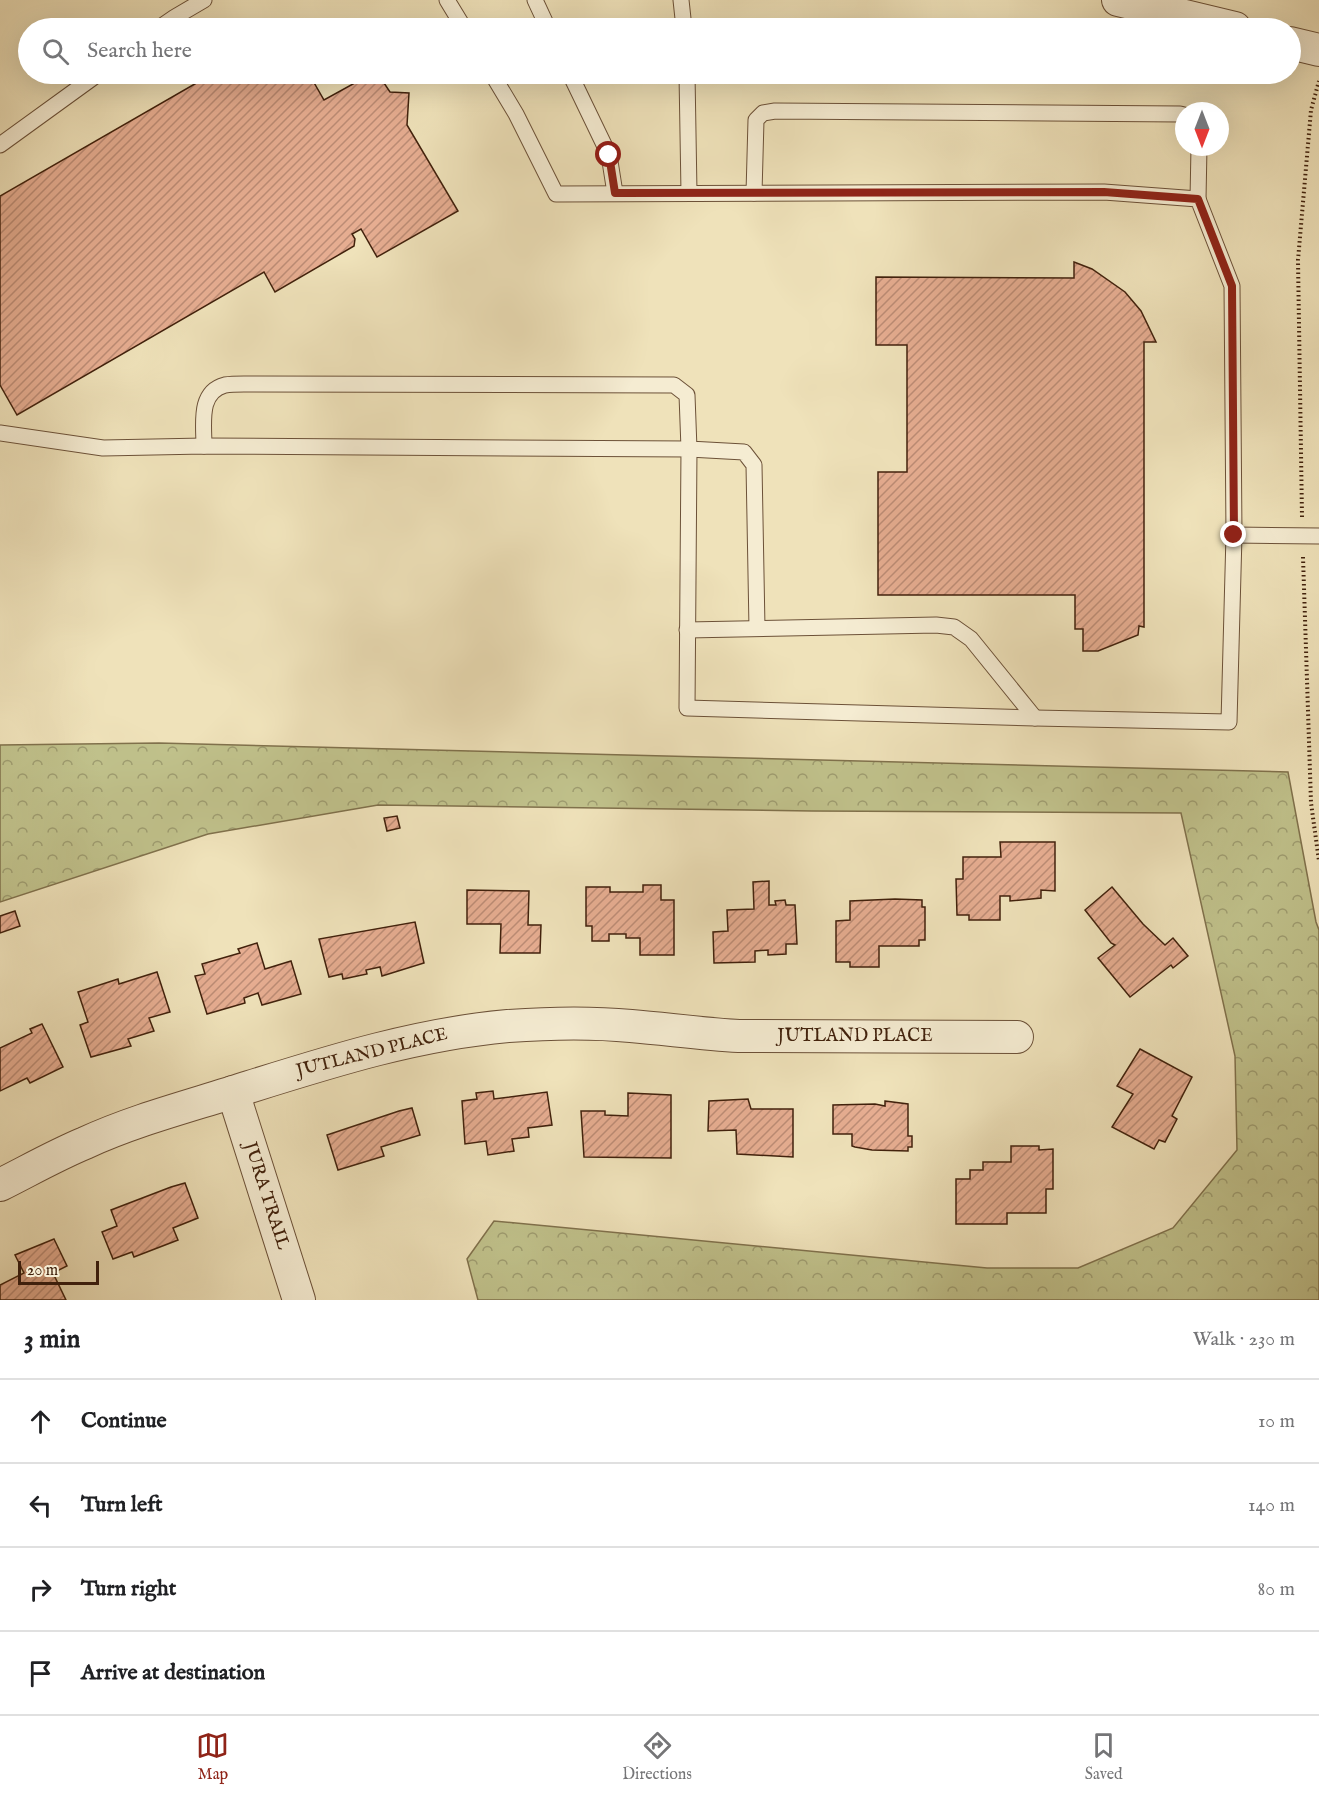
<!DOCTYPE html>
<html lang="en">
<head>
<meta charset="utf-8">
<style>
	:root { --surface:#fff; --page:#f2f2f2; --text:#202124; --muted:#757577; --line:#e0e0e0; --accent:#8f2418 }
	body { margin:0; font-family:"IM FELL English",serif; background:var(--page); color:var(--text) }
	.compass { position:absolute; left:1175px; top:102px; width:54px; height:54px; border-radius:50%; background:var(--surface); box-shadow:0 6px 24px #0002; rotate:180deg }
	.scale { position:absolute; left:18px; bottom:15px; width:81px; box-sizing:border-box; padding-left:6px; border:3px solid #41210c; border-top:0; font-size:16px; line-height:21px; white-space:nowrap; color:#41210c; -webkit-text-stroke:4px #f5ecd2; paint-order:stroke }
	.stop { position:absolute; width:18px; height:18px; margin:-14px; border:4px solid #8f2418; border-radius:50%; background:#fff }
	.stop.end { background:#8f2418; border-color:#fff; box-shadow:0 2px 6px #0008 }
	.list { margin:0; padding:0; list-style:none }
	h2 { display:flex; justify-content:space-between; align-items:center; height:78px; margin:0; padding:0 24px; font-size:26px }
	h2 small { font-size:20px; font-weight:400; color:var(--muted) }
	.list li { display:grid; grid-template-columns:39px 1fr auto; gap:18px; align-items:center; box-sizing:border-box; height:84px; padding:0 24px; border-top:2px solid var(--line) }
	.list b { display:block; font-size:22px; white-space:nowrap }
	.list em { font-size:20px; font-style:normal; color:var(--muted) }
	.icon { flex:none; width:33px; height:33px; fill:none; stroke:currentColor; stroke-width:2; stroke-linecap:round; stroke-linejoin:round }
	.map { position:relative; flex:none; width:1319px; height:1300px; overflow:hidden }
	.search { position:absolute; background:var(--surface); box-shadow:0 6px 24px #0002; left:18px; right:18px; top:18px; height:66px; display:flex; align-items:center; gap:15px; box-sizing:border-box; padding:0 21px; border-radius:33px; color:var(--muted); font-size:22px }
	.sheet { height:414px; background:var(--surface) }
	nav { display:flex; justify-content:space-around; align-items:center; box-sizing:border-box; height:84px; border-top:2px solid var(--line); background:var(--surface); font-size:16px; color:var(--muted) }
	nav a { display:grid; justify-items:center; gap:3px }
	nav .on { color:var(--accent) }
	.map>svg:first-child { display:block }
	.forest { fill:url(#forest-crowns); stroke:#80714c; stroke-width:1.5 }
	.building { fill:url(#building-hatch); stroke:#41210c; stroke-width:1.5 }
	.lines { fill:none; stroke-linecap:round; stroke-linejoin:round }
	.lane-casing { stroke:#6c5138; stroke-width:17 }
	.street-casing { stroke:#6c5138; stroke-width:34 }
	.path { stroke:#41210c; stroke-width:4; stroke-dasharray:1.5 3; stroke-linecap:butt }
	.lane { stroke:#f5ecd2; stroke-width:15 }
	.street { stroke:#f5ecd2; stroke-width:32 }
	.route { stroke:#8f2418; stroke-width:8 }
	.labels { text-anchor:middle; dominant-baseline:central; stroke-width:4.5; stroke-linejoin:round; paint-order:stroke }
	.street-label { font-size:18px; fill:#41210c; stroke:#f5ecd2 }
</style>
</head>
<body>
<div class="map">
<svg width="1319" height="1300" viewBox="0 0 1319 1300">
	<defs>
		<pattern id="forest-crowns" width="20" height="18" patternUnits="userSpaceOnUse" patternTransform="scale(1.5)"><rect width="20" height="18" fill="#c0c18b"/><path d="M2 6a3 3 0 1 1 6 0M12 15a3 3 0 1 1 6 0" fill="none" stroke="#9e9c70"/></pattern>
		<pattern id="building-hatch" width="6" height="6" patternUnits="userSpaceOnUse" patternTransform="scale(1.5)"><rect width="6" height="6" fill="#e6ad91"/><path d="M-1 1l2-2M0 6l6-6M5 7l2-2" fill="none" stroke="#bc8c75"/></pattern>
	</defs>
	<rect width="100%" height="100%" fill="#efe2ba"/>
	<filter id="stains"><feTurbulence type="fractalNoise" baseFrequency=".00333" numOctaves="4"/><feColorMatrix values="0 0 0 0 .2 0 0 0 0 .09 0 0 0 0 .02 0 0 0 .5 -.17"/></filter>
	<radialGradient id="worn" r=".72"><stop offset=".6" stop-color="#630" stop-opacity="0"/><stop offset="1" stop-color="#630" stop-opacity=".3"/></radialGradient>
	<!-- forest -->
	<path class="forest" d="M159,743L1288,772L1316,922L1319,930V1300H478L467,1259L494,1221L987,1268H1078L1173,1228L1237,1150L1235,1056L1181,813L812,811L378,805L208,834L0,902V745Z"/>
	<!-- building -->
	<g class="building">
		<path d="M212,74H309L324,100L371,74H378L390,92L409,93L407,125L458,211L377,257L361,229L352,234L355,239L354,246L275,292L264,272L17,415L0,385V196Z"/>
		<path d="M1074,262L1092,269L1125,292L1141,311L1156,342H1144V627L1139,626L1138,635L1098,651H1083V629H1075V595H878V472H907V345H876V277L1074,278Z"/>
		<path d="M397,816L400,828L387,831L384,818Z"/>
		<path d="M1000,842H1055V891L1041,890V898L1010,901V896H1000V920H969V915H957L956,879H963V857H1001Z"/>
		<path d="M769,881V905H776L775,901L785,900L786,905H795L797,944H786V954L768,955V950L755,951V962L714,963L713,932L728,931L727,910L754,909L753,882Z"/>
		<path d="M643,885H661V900H674V955H640V938H626V934H609V941H592V926H586V887H610V892H643Z"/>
		<path d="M1112,887L1143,924L1165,945L1173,938L1188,956L1173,968L1171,965L1130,997L1098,958L1115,945L1111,943L1085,910Z"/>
		<path d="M467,890L529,891L528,925H541L540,953H500L501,924H467Z"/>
		<path d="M895,899L922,900V907H925V940H919V946H879V967H850V962H836V921L850,920V901Z"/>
		<path d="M15,911L20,926L0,933V916Z"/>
		<path d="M415,922L424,963L382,976L380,967L366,970L367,974L343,979L342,974L329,977L319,939Z"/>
		<path d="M257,943L265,969L291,961L301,994L262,1005L258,993L244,998L245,1003L207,1014L195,976L205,974L202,964L240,953L238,949Z"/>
		<path d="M157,972L170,1012L149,1018L154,1031L128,1039L131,1046L91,1057L80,1025L88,1022L78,992L118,979L119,984Z"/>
		<path d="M42,1024L63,1067L30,1083L27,1078L0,1091V1048L32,1033L30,1029Z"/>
		<path d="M1140,1049L1192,1077L1172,1116L1177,1119L1165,1142L1159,1140L1154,1149L1112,1127L1133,1094L1117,1086Z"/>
		<path d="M493,1091L494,1099L547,1092L552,1125L528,1128L529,1137L512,1139L514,1151L488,1155L486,1141L465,1144L462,1101L477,1099L476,1093Z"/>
		<path d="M628,1093L671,1095V1158L584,1157L581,1111H605V1115L628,1116Z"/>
		<path d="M748,1099L751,1109H793V1157L737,1154L736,1130L708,1131L709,1101Z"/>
		<path d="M885,1101L908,1104V1136H912V1147H908V1151L872,1150L855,1147L852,1146V1134H833V1105L875,1104L885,1106Z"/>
		<path d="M412,1108L420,1135L381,1147L384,1156L338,1170L327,1135L399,1111Z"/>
		<path d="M1011,1146H1039V1150L1053,1149V1189H1046V1213H1007V1224H956V1179H970V1170H983V1162H1011Z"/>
		<path d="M185,1183L198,1218L173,1228L178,1240L134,1257L132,1252L113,1259L102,1232L117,1226L111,1210L171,1187Z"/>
		<path d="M54,1239L67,1266L53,1273L66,1300H0V1285L24,1273L15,1255Z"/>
	</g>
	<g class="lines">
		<!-- lane casing -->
		<g class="lane-casing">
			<g id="lane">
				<path d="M447,0L464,28"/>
				<path d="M535,0L548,28"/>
				<path d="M681,0L684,28"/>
				<path d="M159,28L175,17L204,0"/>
				<path d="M570,74L609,155L615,193"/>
				<path d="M687,74L689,193"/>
				<path d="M0,145L98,74"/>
				<path d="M754,193L756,120L763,113L775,111L1180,114L1184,115"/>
				<path d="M1198,199L1199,147"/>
				<path d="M0,433L103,448L204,446L689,449L687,708L1035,718L1229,722L1234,535L1232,286L1198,199L1104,192L556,194L516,114L492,74"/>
				<path d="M204,446C204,424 198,392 225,385C231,384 238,384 244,384L674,385L687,395L689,449L744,452L754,465L757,628"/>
				<path d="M1234,535L1319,536"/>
				<path d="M687,630L936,625L954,627L971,639L1035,718"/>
			</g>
		</g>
		<!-- street casing -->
		<g class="street-casing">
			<g id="street">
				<path d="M1118,0L1235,28"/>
				<path d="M1290,43L1319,50"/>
				<path d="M233,1092L299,1300"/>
				<path d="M0,1185C28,1171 56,1155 85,1143C137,1119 194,1105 249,1087C335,1060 418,1034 508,1026C549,1023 590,1022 631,1026C667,1029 703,1034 739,1036L1017,1037"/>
			</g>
		</g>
		<!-- path -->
		<g class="path">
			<path d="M1302,517L1298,260L1311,110L1319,81"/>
			<path d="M1303,557L1311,803L1319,861"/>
		</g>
		<!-- lane -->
		<use href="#lane" class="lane"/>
		<!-- street -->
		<use href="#street" class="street"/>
	</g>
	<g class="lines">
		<!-- route -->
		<path class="route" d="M609,155L615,193L1104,192L1198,199L1232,286L1234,535"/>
	</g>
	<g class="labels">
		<!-- street labels -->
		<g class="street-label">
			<text x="855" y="1036">JUTLAND PLACE</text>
			<text transform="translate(372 1053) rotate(-14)">JUTLAND PLACE</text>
			<text transform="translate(266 1196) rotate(72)">JURA TRAIL</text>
		</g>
	</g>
	<rect width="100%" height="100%" filter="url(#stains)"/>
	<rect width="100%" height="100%" fill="url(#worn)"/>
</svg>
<svg class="compass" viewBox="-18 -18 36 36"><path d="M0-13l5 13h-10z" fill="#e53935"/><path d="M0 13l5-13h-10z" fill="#757577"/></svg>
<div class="scale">20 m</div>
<div class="stop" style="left:609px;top:155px"></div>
<div class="stop end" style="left:1234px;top:535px"></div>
<div class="search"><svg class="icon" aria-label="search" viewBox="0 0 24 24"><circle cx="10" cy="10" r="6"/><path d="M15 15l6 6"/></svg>Search here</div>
</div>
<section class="sheet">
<h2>3 min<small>Walk · 230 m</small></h2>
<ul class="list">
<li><svg class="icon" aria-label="ahead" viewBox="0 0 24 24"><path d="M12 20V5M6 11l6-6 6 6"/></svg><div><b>Continue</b></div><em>10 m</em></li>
<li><svg class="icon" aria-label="left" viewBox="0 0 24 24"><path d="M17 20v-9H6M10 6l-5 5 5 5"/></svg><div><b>Turn left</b></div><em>140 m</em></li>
<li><svg class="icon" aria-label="right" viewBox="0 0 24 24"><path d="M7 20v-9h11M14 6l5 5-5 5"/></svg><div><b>Turn right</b></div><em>80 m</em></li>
<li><svg class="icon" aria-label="arrive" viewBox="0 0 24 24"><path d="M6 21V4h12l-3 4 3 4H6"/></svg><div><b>Arrive at destination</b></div></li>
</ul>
</section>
<nav>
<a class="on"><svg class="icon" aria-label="map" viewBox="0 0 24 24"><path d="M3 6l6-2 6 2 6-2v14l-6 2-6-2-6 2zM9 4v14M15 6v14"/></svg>Map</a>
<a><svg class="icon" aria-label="directions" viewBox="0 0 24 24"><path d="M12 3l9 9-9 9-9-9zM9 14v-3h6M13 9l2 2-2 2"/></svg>Directions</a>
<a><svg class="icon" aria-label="saved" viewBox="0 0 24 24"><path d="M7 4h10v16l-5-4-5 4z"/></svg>Saved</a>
</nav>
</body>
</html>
